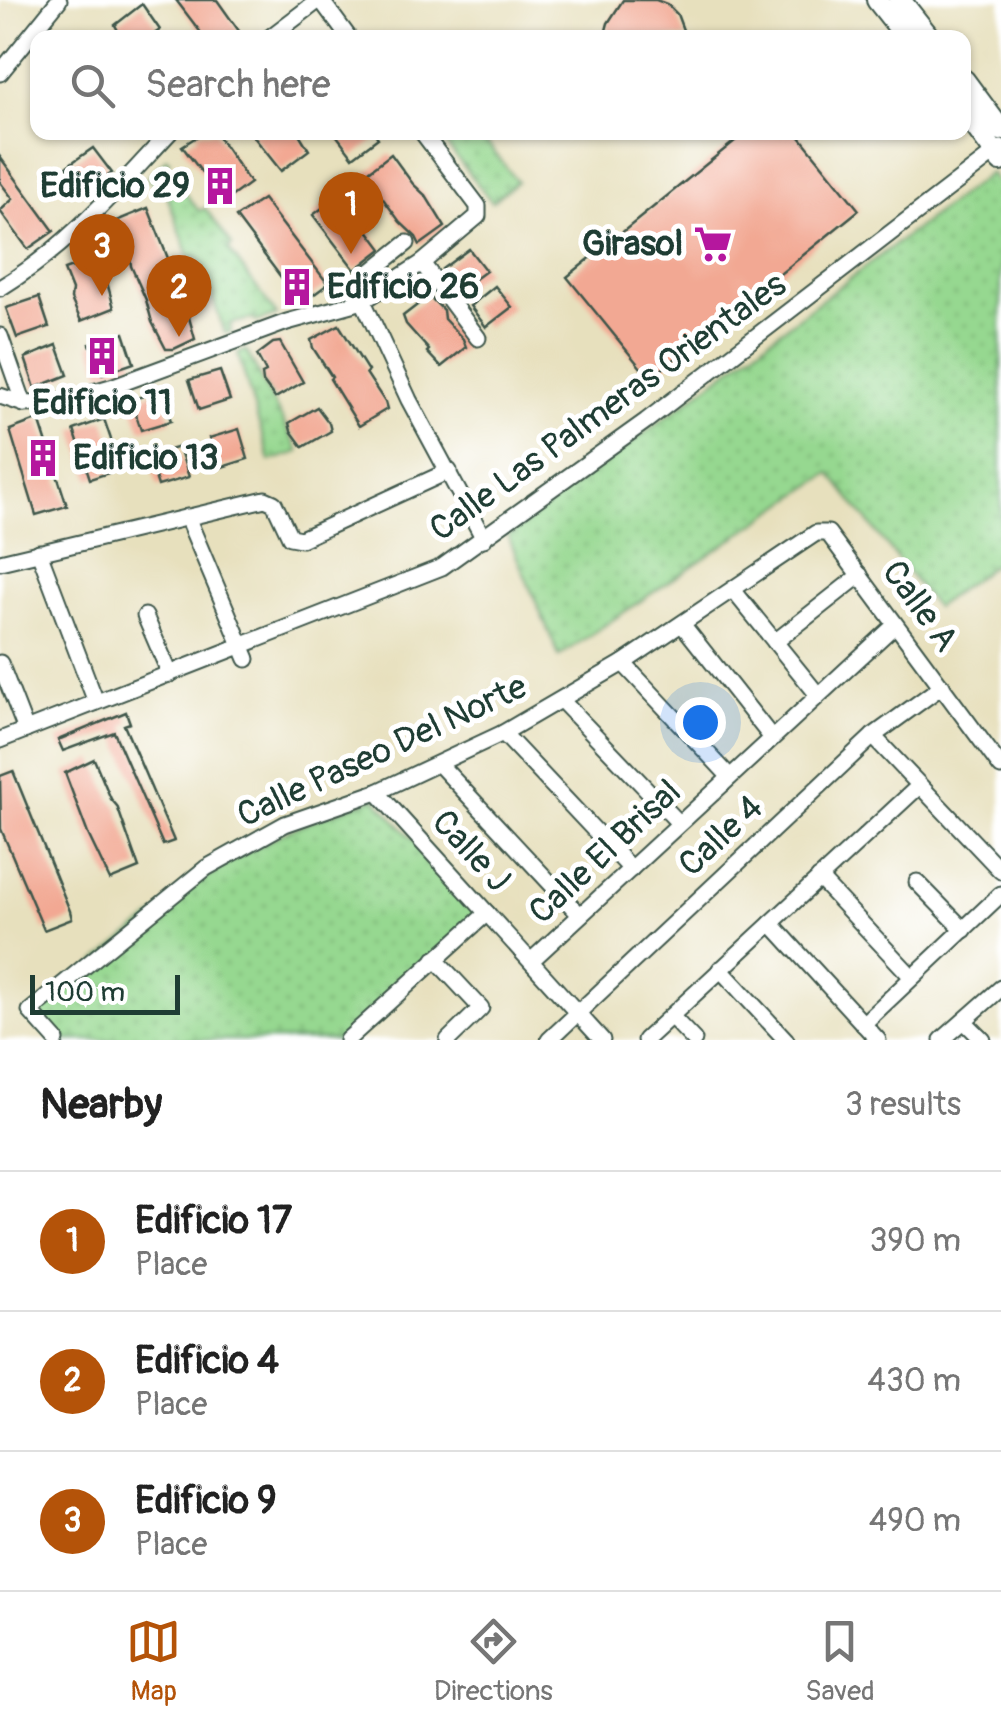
<!DOCTYPE html>
<html lang="en">
<head>
<meta charset="utf-8">
<style>
	:root { --surface:#fff; --page:#f6f6f6; --text:#222; --muted:#767676; --line:#e0e0e0; --accent:#b45309 }
	body { margin:0; font-family:Pangolin,sans-serif; background:var(--page); color:var(--text) }
	.scale { position:absolute; left:30px; bottom:25px; width:150px; box-sizing:border-box; padding-left:10px; border:5px solid #1f3d34; border-top:0; font-size:28px; line-height:35px; white-space:nowrap; color:#1f3d34; -webkit-text-stroke:8px #fff; paint-order:stroke }
	.you { position:absolute; left:700px; top:722px; width:35px; height:35px; margin:-25px; border:8px solid #fff; border-radius:50%; background:#1a73e8; box-shadow:0 0 0 15px #1a73e833 }
	.badge { display:grid; place-items:center; width:65px; height:65px; border-radius:50%; background:var(--accent); color:#fff; font-size:32px; font-weight:700 }
	.pin { position:absolute; translate:-50% -82px; filter:drop-shadow(0 2px 5px #0008) }
	.pin::after { content:''; position:absolute; top:52px; width:35px; height:30px; background:inherit; clip-path:polygon(0 0,100% 0,50% 100%) }
	.list { margin:0; padding:0; list-style:none }
	h2 { display:flex; justify-content:space-between; align-items:center; height:130px; margin:0; padding:0 40px; font-size:42px }
	h2 small { font-size:32px; font-weight:400; color:var(--muted) }
	.list li { display:grid; grid-template-columns:65px 1fr auto; gap:30px; align-items:center; box-sizing:border-box; height:140px; padding:0 40px; border-top:2px solid var(--line) }
	.list b { display:block; font-size:38px; white-space:nowrap }
	.list p { margin:0; font-size:32px; white-space:nowrap; color:var(--muted) }
	.list em { font-size:32px; font-style:normal; color:var(--muted) }
	.icon { flex:none; width:55px; height:55px; fill:none; stroke:currentColor; stroke-width:2; stroke-linecap:round; stroke-linejoin:round }
	.map { position:relative; flex:none; width:1001px; height:1040px; overflow:hidden }
	.search { position:absolute; background:var(--surface); box-shadow:0 2px 8px #0004; left:30px; right:30px; top:30px; height:110px; display:flex; align-items:center; gap:25px; box-sizing:border-box; padding:0 35px; border-radius:20px; color:var(--muted); font-size:38px }
	.sheet { height:550px; background:var(--surface) }
	nav { display:flex; justify-content:space-around; align-items:center; box-sizing:border-box; height:140px; border-top:2px solid var(--line); background:var(--surface); font-size:28px; color:var(--muted) }
	nav a { display:grid; justify-items:center; gap:5px }
	nav .on { color:var(--accent) }
	.map>svg:first-child { display:block }
	.grass { fill:url(#grass-dots); stroke:#5a8a62; stroke-width:2.5 }
	.building { fill:#f2a893 }
	.lines { fill:none; stroke-linecap:round; stroke-linejoin:round }
	.minor-casing { stroke:#3d5549; stroke-width:19 }
	.major-casing { stroke:#3d5549; stroke-width:24 }
	.minor { stroke:#fff; stroke-width:15 }
	.major { stroke:#fff; stroke-width:20 }
	.labels { text-anchor:middle; dominant-baseline:central; stroke-width:10; stroke-linejoin:round; paint-order:stroke }
	.poi-label { font-size:35px; font-weight:bold; fill:#1f3d34; stroke:#fff; text-anchor:end }
	.street-label { font-size:35px; fill:#1f3d34; stroke:#fff }
</style>
</head>
<body>
<div class="map">
<svg width="1001" height="1040" viewBox="0 0 1001 1040">
	<defs>
		<pattern id="grass-dots" width="8" height="8" patternUnits="userSpaceOnUse" patternTransform="scale(2.5)"><rect width="8" height="8" fill="#96d890"/><path d="M2 2h.1M6 6h.1" fill="none" stroke="#81ba7d" stroke-width="1.8" stroke-linecap="round"/></pattern>
	</defs>
	<rect width="100%" height="100%" fill="#fff"/>
	<filter id="ink" filterUnits="userSpaceOnUse"><feTurbulence type="fractalNoise" baseFrequency=".01" numOctaves="2"/><feDisplacementMap in="SourceGraphic" scale="20" xChannelSelector="R" yChannelSelector="G"/><feConvolveMatrix kernelMatrix="1 2 1 2 8 2 1 2 1" color-interpolation-filters="sRGB"/></filter>
	<filter id="wash" filterUnits="userSpaceOnUse"><feTurbulence type="fractalNoise" baseFrequency=".0048" numOctaves="4" result="noise"/><feDisplacementMap in="SourceGraphic" scale="40" xChannelSelector="R" yChannelSelector="G"/><feGaussianBlur stdDeviation="2.25" result="paint"/><feColorMatrix in="noise" values="0 0 0 0 0 0 0 0 0 0 0 0 0 0 0 0 0 1.4 0 .05"/><feComposite in="paint" operator="in"/></filter>
	<g filter="url(#wash)">
		<rect width="100%" height="100%" fill="#e7e0bd"/>
		<!-- grass -->
		<g class="grass">
			<path d="M437,133H479L517,181L492,202Z"/>
			<path d="M167,158L170,161L165,167L199,211L205,208L232,245L228,249L277,315L256,322L254,318L230,324L231,332L225,333L198,257L190,259L167,195L147,178Z"/>
			<path d="M990,173L1001,188V559L935,607L830,473L559,656L508,536Z"/>
			<path d="M246,350L299,452L270,461L238,354Z"/>
			<path d="M375,798L480,913L340,1040H63L35,1010C105,957 183,886 260,845C296,825 336,812 375,798Z"/>
		</g>
		<g id="blocks">
			<!-- building -->
			<g class="building">
				<path d="M176,0H217L244,38H205Z"/>
				<path d="M623,0H656L667,4L677,14L686,38H604L608,23Z"/>
				<path d="M142,4L160,30L148,38H122L115,25Z"/>
				<path d="M195,132H215L250,183L224,202L182,146L198,136Z"/>
				<path d="M250,132H298L309,150L281,171Z"/>
				<path d="M334,132H374L378,138L353,157Z"/>
				<path d="M746,132H796L859,210L650,379L567,277Z"/>
				<path d="M93,148L112,173L86,191L67,166Z"/>
				<path d="M391,154L413,184L426,196L445,227L420,245L416,237L400,222L365,174Z"/>
				<path d="M0,157L54,231L28,249L0,211L13,199L0,182Z"/>
				<path d="M341,194L382,249L355,270L313,215Z"/>
				<path d="M263,199L328,284L301,304L236,217Z"/>
				<path d="M148,208L183,296L195,339L174,349H166L152,322L146,300L131,266L130,257L117,229L116,221Z"/>
				<path d="M469,249L486,271L459,291L442,269Z"/>
				<path d="M94,259L108,286L114,308L81,321L71,299L72,290L64,270Z"/>
				<path d="M495,286L512,307L486,327L470,306Z"/>
				<path d="M429,296L443,310L444,319L463,339L466,347L441,367L427,352L429,350L406,324L403,316Z"/>
				<path d="M39,297L49,327L17,338L6,308Z"/>
				<path d="M339,325L368,371L366,373L385,402L387,409L359,426L330,379L332,377L313,348L311,340Z"/>
				<path d="M124,333L134,363L102,374L90,344Z"/>
				<path d="M280,342L303,382L275,398L263,382L262,374L266,372L257,355L273,343Z"/>
				<path d="M57,345L68,375L35,388L25,358Z"/>
				<path d="M220,371L230,400L199,410L189,380Z"/>
				<path d="M161,390L171,421L141,430L131,400Z"/>
				<path d="M317,407L329,423L331,431L303,447L291,431L289,423Z"/>
				<path d="M39,419L67,506L36,515L10,430Z"/>
				<path d="M104,419L121,469L90,479L74,430Z"/>
				<path d="M239,429L248,459L219,468L209,438Z"/>
				<path d="M179,447L189,477L158,486L148,456Z"/>
				<path d="M126,712L130,723L124,725L174,841L163,845L114,732L63,751L58,740Z"/>
				<path d="M94,759L111,799L117,806L139,868L110,880L88,834L65,773Z"/>
				<path d="M13,771L70,911L72,919L44,930L1,829L0,776Z"/>
			</g>
		</g>
	</g>
	<g filter="url(#ink)">
		<use href="#blocks" fill-opacity="0" stroke="#3d5549" stroke-width="2.5"/>
		<g class="lines">
			<!-- minor casing -->
			<g class="minor-casing">
				<g id="minor">
					<path d="M321,0L349,38"/>
					<path d="M269,38L319,0"/>
					<path d="M0,73L59,0"/>
					<path d="M422,263L478,338"/>
					<path d="M352,287L407,243"/>
					<path d="M0,288C68,247 116,190 170,132"/>
					<path d="M363,301L409,400L484,539"/>
					<path d="M0,336L24,404"/>
					<path d="M0,396L24,404L55,403L111,387L287,322L363,301L422,263L478,216V206L422,132"/>
					<path d="M187,517L247,659"/>
					<path d="M39,552L96,702"/>
					<path d="M0,562L265,499L274,503L290,537L301,539L449,471"/>
					<path d="M733,590L818,695"/>
					<path d="M145,616L170,674"/>
					<path d="M682,624L772,738"/>
					<path d="M775,642L860,575"/>
					<path d="M0,663L26,730"/>
					<path d="M623,663L730,777"/>
					<path d="M561,700L679,823"/>
					<path d="M503,733L631,869"/>
					<path d="M873,736L1001,871"/>
					<path d="M0,740L442,567L646,421L1001,148"/>
					<path d="M440,765L580,915"/>
					<path d="M377,792L602,1040"/>
					<path d="M819,878L912,977"/>
					<path d="M917,882L964,930"/>
					<path d="M771,923L878,1040"/>
					<path d="M435,959L481,1008L448,1040"/>
					<path d="M532,960L895,625"/>
					<path d="M720,969L786,1040"/>
					<path d="M671,1016L694,1040"/>
					<path d="M964,1021L983,1040"/>
					<path d="M863,1024L1001,894"/>
					<path d="M56,1040L30,1011L206,868L285,824L377,792L503,733L623,663L816,533H828L1001,767"/>
					<path d="M347,1040L487,913"/>
					<path d="M549,1040L873,736L942,686"/>
					<path d="M645,1040L919,786"/>
					<path d="M942,1040L1001,988"/>
				</g>
			</g>
			<!-- major casing -->
			<g class="major-casing">
				<g id="major">
					<path d="M877,0L907,38"/>
					<path d="M900,0L930,38"/>
					<path d="M964,80L1001,130"/>
					<path d="M964,111L1001,161"/>
				</g>
			</g>
			<!-- minor -->
			<use href="#minor" class="minor"/>
			<!-- major -->
			<use href="#major" class="major"/>
		</g>
	</g>
	<!-- icons -->
	<defs>
		<g id="building-bare" transform="scale(3)"><path d="M-4-6H4V6H1V3H-1V6H-4ZM-2.5-4.3h1.7v1.8h-1.7ZM.8-4.3h1.7v1.8H.8ZM-2.5-1h1.7V.8h-1.7ZM.8-1h1.7V.8H.8Z" fill="#b5179e" stroke="#fff" stroke-width="2.5" paint-order="stroke"/></g>
		<g id="supermarket-bare" transform="scale(3)"><path d="M-6-5.5h2.5l.6 2H6L4.5 2H-2.5L-4.4-4H-6ZM-1.5 3.2a1.3 1.3 0 1 0 .1 0ZM3 3.2a1.3 1.3 0 1 0 .1 0Z" fill="#b5179e" stroke="#fff" stroke-width="2.5" paint-order="stroke"/></g>
	</defs>
	<g fill-rule="evenodd">
		<use href="#building-bare" x="220" y="186"/>
		<use href="#supermarket-bare" x="713" y="244"/>
		<use href="#building-bare" x="297" y="287"/>
		<use href="#building-bare" x="102" y="356"/>
		<use href="#building-bare" x="43" y="458"/>
	</g>
	<g class="labels">
		<!-- poi labels -->
		<g class="poi-label">
			<text x="190" y="186">Edificio 29</text>
			<text x="683" y="244">Girasol</text>
			<text x="327" y="287" text-anchor="start">Edificio 26</text>
			<text x="102" y="403" text-anchor="middle">Edificio 11</text>
			<text x="73" y="458" text-anchor="start">Edificio 13</text>
		</g>
		<!-- street labels -->
		<g class="street-label">
			<text transform="translate(608 407) rotate(-36)">Calle Las Palmeras Orientales</text>
			<text transform="translate(920 606) rotate(54)">Calle A</text>
			<text transform="translate(382 751) rotate(-25)">Calle Paseo Del Norte</text>
			<text transform="translate(721 836) rotate(-43)">Calle 4</text>
			<text transform="translate(471 851) rotate(47)">Calle J</text>
			<text transform="translate(605 852) rotate(-43)">Calle El Brisal</text>
		</g>
	</g>
</svg>
<div class="scale">100 m</div>
<div class="you"></div>
<div class="pin badge" style="left:351px;top:254px">1</div>
<div class="pin badge" style="left:179px;top:337px">2</div>
<div class="pin badge" style="left:102px;top:296px">3</div>
<div class="search"><svg class="icon" aria-label="search" viewBox="0 0 24 24"><circle cx="10" cy="10" r="6"/><path d="M15 15l6 6"/></svg>Search here</div>
</div>
<section class="sheet">
<h2>Nearby<small>3 results</small></h2>
<ul class="list">
<li><span class="badge">1</span><div><b>Edificio 17</b><p>Place</p></div><em>390 m</em></li>
<li><span class="badge">2</span><div><b>Edificio 4</b><p>Place</p></div><em>430 m</em></li>
<li><span class="badge">3</span><div><b>Edificio 9</b><p>Place</p></div><em>490 m</em></li>
</ul>
</section>
<nav>
<a class="on"><svg class="icon" aria-label="map" viewBox="0 0 24 24"><path d="M3 6l6-2 6 2 6-2v14l-6 2-6-2-6 2zM9 4v14M15 6v14"/></svg>Map</a>
<a><svg class="icon" aria-label="directions" viewBox="0 0 24 24"><path d="M12 3l9 9-9 9-9-9zM9 14v-3h6M13 9l2 2-2 2"/></svg>Directions</a>
<a><svg class="icon" aria-label="saved" viewBox="0 0 24 24"><path d="M7 4h10v16l-5-4-5 4z"/></svg>Saved</a>
</nav>
</body>
</html>
